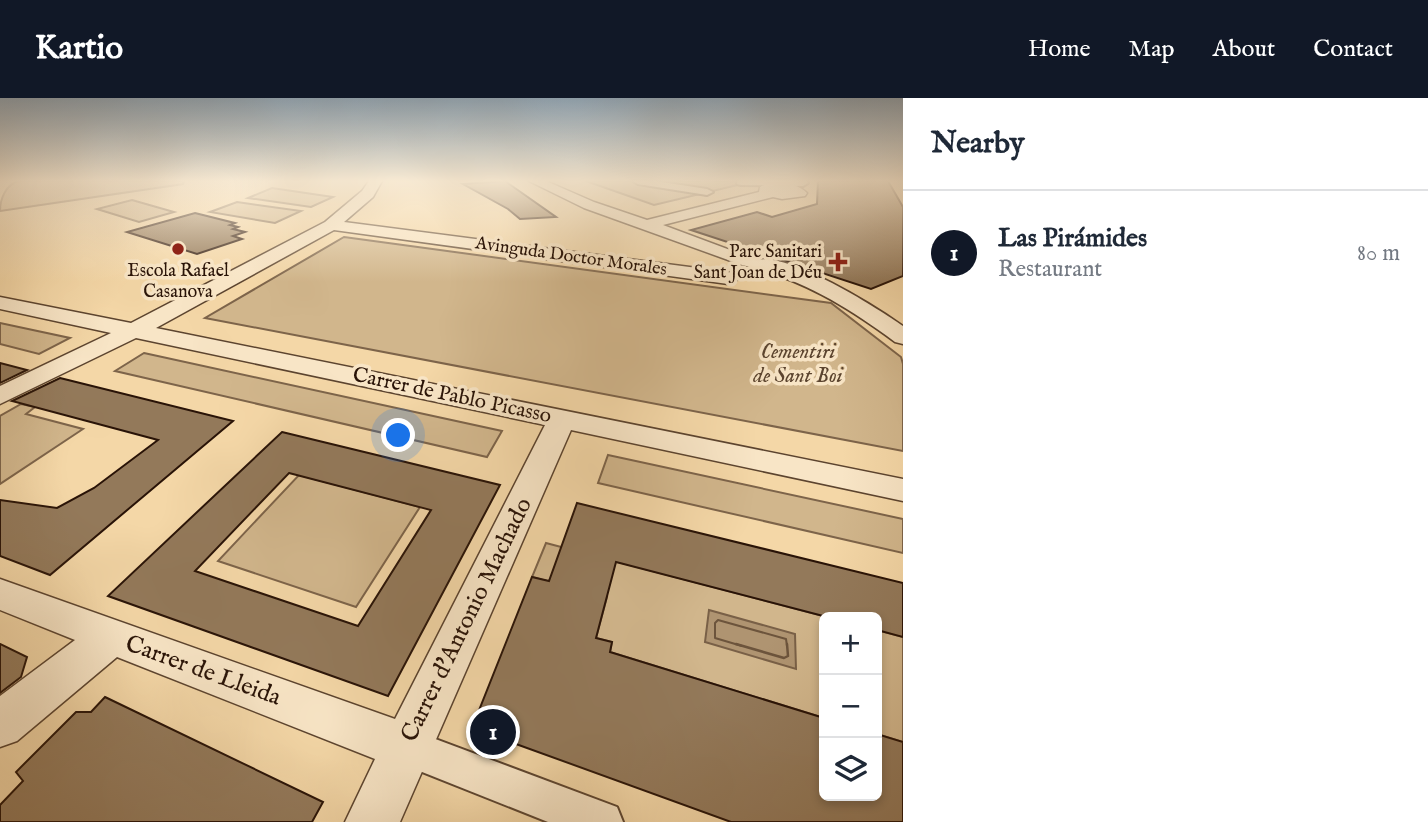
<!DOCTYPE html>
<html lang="en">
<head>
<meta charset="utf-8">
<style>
	:root { --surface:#fff; --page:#f2f2f3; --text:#1f2937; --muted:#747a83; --line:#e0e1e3; --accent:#111827 }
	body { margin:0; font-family:"IM FELL English",serif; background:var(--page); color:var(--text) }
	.controls { position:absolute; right:21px; bottom:21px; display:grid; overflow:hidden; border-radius:10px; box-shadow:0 4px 10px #0003 }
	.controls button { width:63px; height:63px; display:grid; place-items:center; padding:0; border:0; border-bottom:2px solid var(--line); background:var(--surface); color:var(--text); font:35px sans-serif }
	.you { position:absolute; left:399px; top:338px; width:24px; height:24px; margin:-18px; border:5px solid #fff; border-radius:50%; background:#1a73e8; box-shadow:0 0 0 10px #1a73e833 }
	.badge { display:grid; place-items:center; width:46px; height:46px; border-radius:50%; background:var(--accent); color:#fff; font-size:23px; font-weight:700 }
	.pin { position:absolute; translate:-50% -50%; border:4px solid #fff; box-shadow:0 2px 7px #0006 }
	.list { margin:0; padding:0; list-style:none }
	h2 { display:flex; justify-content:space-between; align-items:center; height:91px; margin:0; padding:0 28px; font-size:30px }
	h2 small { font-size:23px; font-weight:400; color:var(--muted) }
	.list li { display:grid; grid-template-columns:46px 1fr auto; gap:21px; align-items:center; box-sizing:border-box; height:126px; padding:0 28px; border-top:2px solid var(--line) }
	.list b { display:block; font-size:26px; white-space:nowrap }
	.list p { margin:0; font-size:23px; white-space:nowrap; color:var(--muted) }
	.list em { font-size:23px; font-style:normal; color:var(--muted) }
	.icon { flex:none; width:38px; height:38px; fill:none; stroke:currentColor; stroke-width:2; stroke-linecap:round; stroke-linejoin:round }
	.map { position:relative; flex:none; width:903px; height:724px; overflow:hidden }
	header { display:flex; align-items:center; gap:42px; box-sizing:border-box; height:98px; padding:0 35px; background:var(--accent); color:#fff }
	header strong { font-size:33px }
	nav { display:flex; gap:38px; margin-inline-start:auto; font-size:24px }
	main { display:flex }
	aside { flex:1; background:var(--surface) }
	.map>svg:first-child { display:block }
	.green { fill:#d1b68c; stroke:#7d644a; stroke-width:2 }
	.water { fill:#af9471; stroke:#796047; stroke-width:2 }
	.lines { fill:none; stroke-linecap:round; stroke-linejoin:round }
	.shore-far1 { stroke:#6c543c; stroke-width:2 }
	.shore { stroke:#6c543c; stroke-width:2.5 }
	.building { fill:#93795a; stroke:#291307; stroke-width:2; fill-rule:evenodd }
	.pedestrian-casing { stroke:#5c442f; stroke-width:4 }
	.minor-casing { stroke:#5c442f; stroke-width:3 }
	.pedestrian { fill:#f8e5c6; fill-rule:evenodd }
	.minor { fill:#f8e5c6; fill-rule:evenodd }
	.poi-dot { fill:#8f2418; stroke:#f8e5c6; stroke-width:2.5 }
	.labels { text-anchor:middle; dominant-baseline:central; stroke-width:7; stroke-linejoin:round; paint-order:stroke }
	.far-poi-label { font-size:18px; fill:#291307; stroke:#f8e5c6; text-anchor:end }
	.far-street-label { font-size:18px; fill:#291307; stroke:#f8e5c6 }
	.park-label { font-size:21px; font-style:italic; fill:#5b442f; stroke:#f8e5c6 }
	.street-label { font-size:21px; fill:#291307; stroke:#f8e5c6 }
	.near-street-label { font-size:24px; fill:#291307; stroke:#f8e5c6 }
</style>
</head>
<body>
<header>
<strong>Kartio</strong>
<nav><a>Home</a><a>Map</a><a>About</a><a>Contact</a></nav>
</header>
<main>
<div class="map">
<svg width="903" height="724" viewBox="0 0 903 724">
	<rect width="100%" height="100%" fill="#f4d7a7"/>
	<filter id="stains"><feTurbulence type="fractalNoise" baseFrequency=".00286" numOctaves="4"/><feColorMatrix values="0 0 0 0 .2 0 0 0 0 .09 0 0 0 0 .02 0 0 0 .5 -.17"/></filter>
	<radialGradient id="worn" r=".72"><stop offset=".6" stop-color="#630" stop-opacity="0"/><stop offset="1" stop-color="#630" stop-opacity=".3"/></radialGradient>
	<!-- green -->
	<g class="green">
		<path d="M19,83H184L183,86L0,113C0,101 6,86 19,83Z"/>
		<path d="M586,83H727L750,84L654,107Z"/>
		<path d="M272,90L333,99L311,109L248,100Z"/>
		<path d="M132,102L174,114L139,124L97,111Z"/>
		<path d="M237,104L301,113L275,125L210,114Z"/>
		<path d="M344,139L831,205L901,259L903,266V353L205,220Z"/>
		<path d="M0,225L70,240L39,256L0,246Z"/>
		<path d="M144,255L502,333L487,359L115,273Z"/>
		<path d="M21,306L35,309L26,316L83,331L0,386V318Z"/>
		<path d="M608,357L903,421V455L598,385Z"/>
		<path d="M299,377L420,409L356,509L218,463Z"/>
		<path d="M546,445L827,519H824V620L610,554L612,544L596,540L607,499L532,479Z"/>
		<path d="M877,532L903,539V644L877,636Z"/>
	</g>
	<!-- water -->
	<path class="water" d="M709,512L795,536L796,571L705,544Z"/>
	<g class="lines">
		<!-- shore-far1 -->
		<path class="shore-far1" d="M742,548L715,540V525L718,522L786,541L787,548"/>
		<!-- shore -->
		<path class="shore" d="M736,546L784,560L788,558L787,546"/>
	</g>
	<!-- building -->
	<g class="building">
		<path d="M505,83L556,119L520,121L508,111L463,86Z"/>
		<path d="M818,83H888L903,109V178L871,191L691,132L757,114L772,119L817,106Z"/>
		<path d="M195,115L235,125L230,127L238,129L233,131L245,134L233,138L242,141L197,156L127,134Z"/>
		<path d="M0,265L27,272L0,285Z"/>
		<path d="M60,280L233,323L50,477L0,458V402L57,410L94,390L158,342L12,303Z"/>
		<path d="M282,334L500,387L388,598L108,498ZM289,375L431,412L358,528L195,473Z"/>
		<path d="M577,405L903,485V539L877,532V519H827L616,464L596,540L612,544L610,554L824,620V698H877V636L903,644V724H731L472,630L532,479L549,483Z"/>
		<path d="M0,546L27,559L21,579L0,595Z"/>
		<path d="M105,599L323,704L312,724H0V707L23,683L16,674L76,614H91Z"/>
	</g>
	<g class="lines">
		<!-- pedestrian casing -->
		<g class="pedestrian-casing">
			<g id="pedestrian">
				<path d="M633,83H655L707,91L713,94L707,97L638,86Z"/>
				<path d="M737,83H807L808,85L803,88L741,87L737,86Z"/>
				<path d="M406,630L617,709L623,724H548L392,662L387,649L392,636Z"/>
			</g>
		</g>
		<!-- minor casing -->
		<g class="minor-casing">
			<g id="minor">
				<path d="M369,83H382L373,99L344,124L728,174L735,176L738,180L735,184L728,186L334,132L156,230L903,381V403L571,332L400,724H345L375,661L117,559L17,643L0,649V598L75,542L0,512V481L395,621L545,327L136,240L0,306V288L111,235L0,211V199L131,225L325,124L362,93Z"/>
				<path d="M529,83H546L594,104L647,122L759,94L760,89C774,81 796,84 807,95L805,98L782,101L773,99L663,127L757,162C789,154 876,209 903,228V246L895,244C845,207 801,181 742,167L584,110Z"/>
			</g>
		</g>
		<!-- pedestrian -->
		<use href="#pedestrian" class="pedestrian"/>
		<!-- minor -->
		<use href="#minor" class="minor"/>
	</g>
	<!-- sky -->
	<linearGradient id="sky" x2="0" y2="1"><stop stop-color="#91a7b8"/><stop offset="0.45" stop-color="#faedd7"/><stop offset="1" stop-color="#faedd7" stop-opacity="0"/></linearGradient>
	<rect width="903" height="184" fill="url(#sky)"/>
	<!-- markers -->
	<g class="poi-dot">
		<circle cx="178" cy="151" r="7"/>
		<path d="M834.5 153.5h7v7h7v7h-7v7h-7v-7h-7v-7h7z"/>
	</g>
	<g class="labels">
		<!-- far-poi labels -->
		<g class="far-poi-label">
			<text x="822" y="154">Parc Sanitari<tspan x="822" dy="21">Sant Joan de Déu</tspan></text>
			<text x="178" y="173" text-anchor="middle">Escola Rafael<tspan x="178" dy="21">Casanova</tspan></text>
		</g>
		<!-- far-street labels -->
		<g class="far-street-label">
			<text transform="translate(571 159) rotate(8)">Avinguda Doctor Morales</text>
		</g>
		<!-- park labels -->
		<g class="park-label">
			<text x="798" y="254">Cementiri<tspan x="798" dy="24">de Sant Boi</tspan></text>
		</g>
		<!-- street labels -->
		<g class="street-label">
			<text transform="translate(452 298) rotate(12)">Carrer de Pablo Picasso</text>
		</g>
		<!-- near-street labels -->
		<g class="near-street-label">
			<text transform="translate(467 522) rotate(-64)">Carrer d'Antonio Machado</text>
			<text transform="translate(203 573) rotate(20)">Carrer de Lleida</text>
		</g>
	</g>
	<rect width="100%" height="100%" filter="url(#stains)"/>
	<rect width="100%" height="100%" fill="url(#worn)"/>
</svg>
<div class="controls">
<button>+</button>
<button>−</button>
<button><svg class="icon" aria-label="layers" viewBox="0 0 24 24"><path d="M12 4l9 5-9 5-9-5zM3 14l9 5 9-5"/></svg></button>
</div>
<div class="you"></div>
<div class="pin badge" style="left:493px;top:634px">1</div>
</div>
<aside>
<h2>Nearby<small></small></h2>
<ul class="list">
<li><span class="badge">1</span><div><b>Las Pirámides</b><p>Restaurant</p></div><em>80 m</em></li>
</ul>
</aside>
</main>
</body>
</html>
